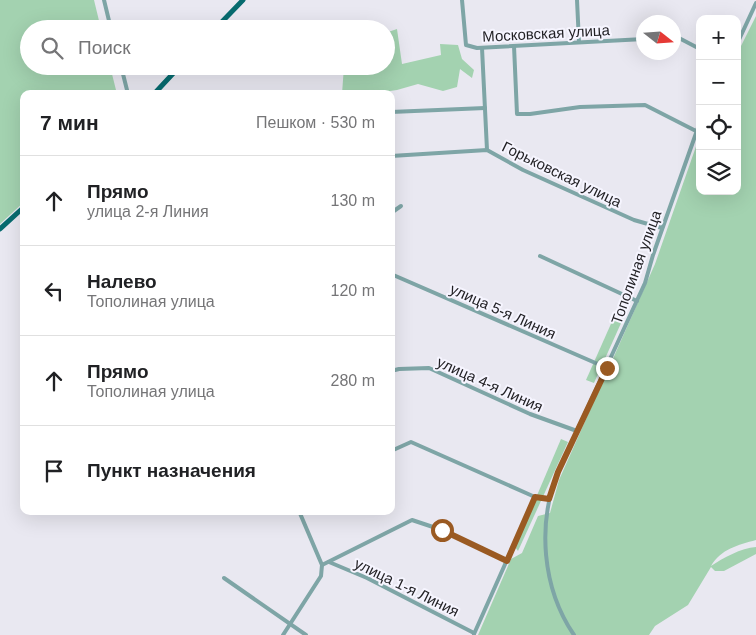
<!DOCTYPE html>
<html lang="ru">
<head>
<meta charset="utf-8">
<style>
	:root { --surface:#fff; --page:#f6f6f6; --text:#202124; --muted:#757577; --line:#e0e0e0 }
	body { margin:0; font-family:Arial,sans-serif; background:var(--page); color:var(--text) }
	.controls { position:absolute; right:15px; top:15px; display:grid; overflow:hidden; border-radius:10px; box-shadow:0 5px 20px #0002 }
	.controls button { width:45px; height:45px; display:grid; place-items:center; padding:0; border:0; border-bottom:1px solid var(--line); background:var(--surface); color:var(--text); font:25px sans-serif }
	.compass { position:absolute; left:636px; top:15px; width:45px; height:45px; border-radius:50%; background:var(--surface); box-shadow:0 5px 20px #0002; rotate:107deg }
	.stop { position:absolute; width:15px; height:15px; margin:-11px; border:4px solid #9a5a22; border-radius:50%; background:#fff }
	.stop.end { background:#9a5a22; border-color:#fff; box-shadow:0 1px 5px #0008 }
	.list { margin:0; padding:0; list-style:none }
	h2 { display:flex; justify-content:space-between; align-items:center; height:65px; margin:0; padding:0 20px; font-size:21px }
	h2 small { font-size:16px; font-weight:400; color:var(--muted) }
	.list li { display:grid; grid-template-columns:32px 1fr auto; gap:15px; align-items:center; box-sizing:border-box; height:90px; padding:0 20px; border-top:1px solid var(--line) }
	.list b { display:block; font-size:19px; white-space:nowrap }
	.list p { margin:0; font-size:16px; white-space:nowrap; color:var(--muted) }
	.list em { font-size:16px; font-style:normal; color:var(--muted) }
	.icon { flex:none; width:28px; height:28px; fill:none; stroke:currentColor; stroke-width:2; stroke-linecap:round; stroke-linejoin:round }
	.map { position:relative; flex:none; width:756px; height:635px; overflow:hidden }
	.search { position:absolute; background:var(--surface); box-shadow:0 5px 20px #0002; left:20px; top:20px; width:375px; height:55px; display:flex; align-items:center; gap:12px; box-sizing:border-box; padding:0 18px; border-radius:28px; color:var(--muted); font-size:19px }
	.panel { position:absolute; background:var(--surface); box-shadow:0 5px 20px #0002; left:20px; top:90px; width:375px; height:425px; border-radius:10px }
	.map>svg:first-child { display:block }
	.green { fill:#a3d2b0 }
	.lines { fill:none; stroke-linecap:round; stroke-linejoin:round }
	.minor { stroke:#7ea5a6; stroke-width:4 }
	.major { stroke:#076b6f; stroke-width:5 }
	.route { stroke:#9a5a22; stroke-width:6 }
	.labels { text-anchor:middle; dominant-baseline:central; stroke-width:4; stroke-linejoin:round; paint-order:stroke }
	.street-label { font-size:15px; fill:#201f23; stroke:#f6f5ff }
</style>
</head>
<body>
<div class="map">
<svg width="756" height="635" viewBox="0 0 756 635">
	<rect width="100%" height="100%" fill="#e9e8f1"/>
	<!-- green -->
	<g class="green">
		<path d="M0,0H94L101,29H29V66H110L117,94H24V202L0,224Z"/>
		<path d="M756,16V540C738,545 721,549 711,566C723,558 741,548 756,547V554L724,571H715L711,567L688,605L655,626L649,635H478L511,559L522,553L538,516L550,513L559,480L655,264L700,135V191H737V54Z"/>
		<path d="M397,29L402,64L441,55L440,44L458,45L462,59L474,70L472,78L460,69L457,87L443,91L418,84L397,90L369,94H342L344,66H369L371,72L382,68V66H386L388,32Z"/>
		<path d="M622,299L631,301L594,383L586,380Z"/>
		<path d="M561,439L568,442L518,551L515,547Z"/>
	</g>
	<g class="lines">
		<!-- minor -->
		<g class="minor">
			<path d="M104,0L111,29"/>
			<path d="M462,0L466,45L477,48L644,39"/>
			<path d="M577,0L579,42"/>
			<path d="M674,37H677L700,49"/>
			<path d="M737,44L756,3"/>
			<path d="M514,46L517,114H530L580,107L645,105L696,131"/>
			<path d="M482,48L487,150"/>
			<path d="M121,66L128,94"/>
			<path d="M391,112L485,108"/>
			<path d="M391,156L487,150L523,170L634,220L662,228"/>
			<path d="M391,213L401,206"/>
			<path d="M540,256L637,301"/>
			<path d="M391,274L607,368"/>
			<path d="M391,371L399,369L429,368L530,414L577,431"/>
			<path d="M391,451L411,442L535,497L549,499"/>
			<path d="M329,562L367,578L474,633"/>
			<path d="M322,565L412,520L442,530L507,561"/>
			<path d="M224,578L306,635"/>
			<path d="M474,634L535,497"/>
			<path d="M283,635L321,576L322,565L299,511"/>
			<path d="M574,635C542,588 537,524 558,472L645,283L653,255L700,122"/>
		</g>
		<!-- major -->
		<g class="major">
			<path d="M215,29L243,0"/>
			<path d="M154,94L180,66"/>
			<path d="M0,229L24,207"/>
		</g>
	</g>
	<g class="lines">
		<!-- route -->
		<path class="route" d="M442,530L507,561L535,497L549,499L558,472L607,368"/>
	</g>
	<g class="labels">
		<!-- street labels -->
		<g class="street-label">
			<text transform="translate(546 33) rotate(-3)">Московская улица</text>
			<text transform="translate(562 174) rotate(26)">Горьковская улица</text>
			<text transform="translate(636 267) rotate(-70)">Тополиная улица</text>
			<text transform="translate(503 311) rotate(24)">улица 5-я Линия</text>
			<text transform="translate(490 384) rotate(24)">улица 4-я Линия</text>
			<text transform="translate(407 587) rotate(26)">улица 1-я Линия</text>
		</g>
	</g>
</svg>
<div class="controls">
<button>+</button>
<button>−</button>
<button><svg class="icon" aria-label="locate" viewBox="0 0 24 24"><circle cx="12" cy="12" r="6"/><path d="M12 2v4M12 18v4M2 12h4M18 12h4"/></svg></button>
<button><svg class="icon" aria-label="layers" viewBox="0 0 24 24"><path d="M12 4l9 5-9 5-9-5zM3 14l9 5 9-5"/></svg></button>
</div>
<svg class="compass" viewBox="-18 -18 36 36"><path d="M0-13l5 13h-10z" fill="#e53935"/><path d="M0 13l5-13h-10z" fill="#757577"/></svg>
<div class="stop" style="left:442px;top:530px"></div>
<div class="stop end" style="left:607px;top:368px"></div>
<div class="search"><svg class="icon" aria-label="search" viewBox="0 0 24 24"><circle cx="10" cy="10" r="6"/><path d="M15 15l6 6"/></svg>Поиск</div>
<section class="panel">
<h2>7 мин<small>Пешком · 530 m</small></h2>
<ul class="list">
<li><svg class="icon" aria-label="ahead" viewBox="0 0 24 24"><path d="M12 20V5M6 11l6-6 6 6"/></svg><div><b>Прямо</b><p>улица 2-я Линия</p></div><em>130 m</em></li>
<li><svg class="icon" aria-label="left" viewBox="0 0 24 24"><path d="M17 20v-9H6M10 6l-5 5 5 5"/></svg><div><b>Налево</b><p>Тополиная улица</p></div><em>120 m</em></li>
<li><svg class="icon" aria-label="ahead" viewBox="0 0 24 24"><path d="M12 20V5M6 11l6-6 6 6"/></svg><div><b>Прямо</b><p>Тополиная улица</p></div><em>280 m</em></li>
<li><svg class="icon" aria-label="arrive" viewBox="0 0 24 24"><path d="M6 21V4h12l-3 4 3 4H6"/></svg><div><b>Пункт назначения</b></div></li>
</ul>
</section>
</div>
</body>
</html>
